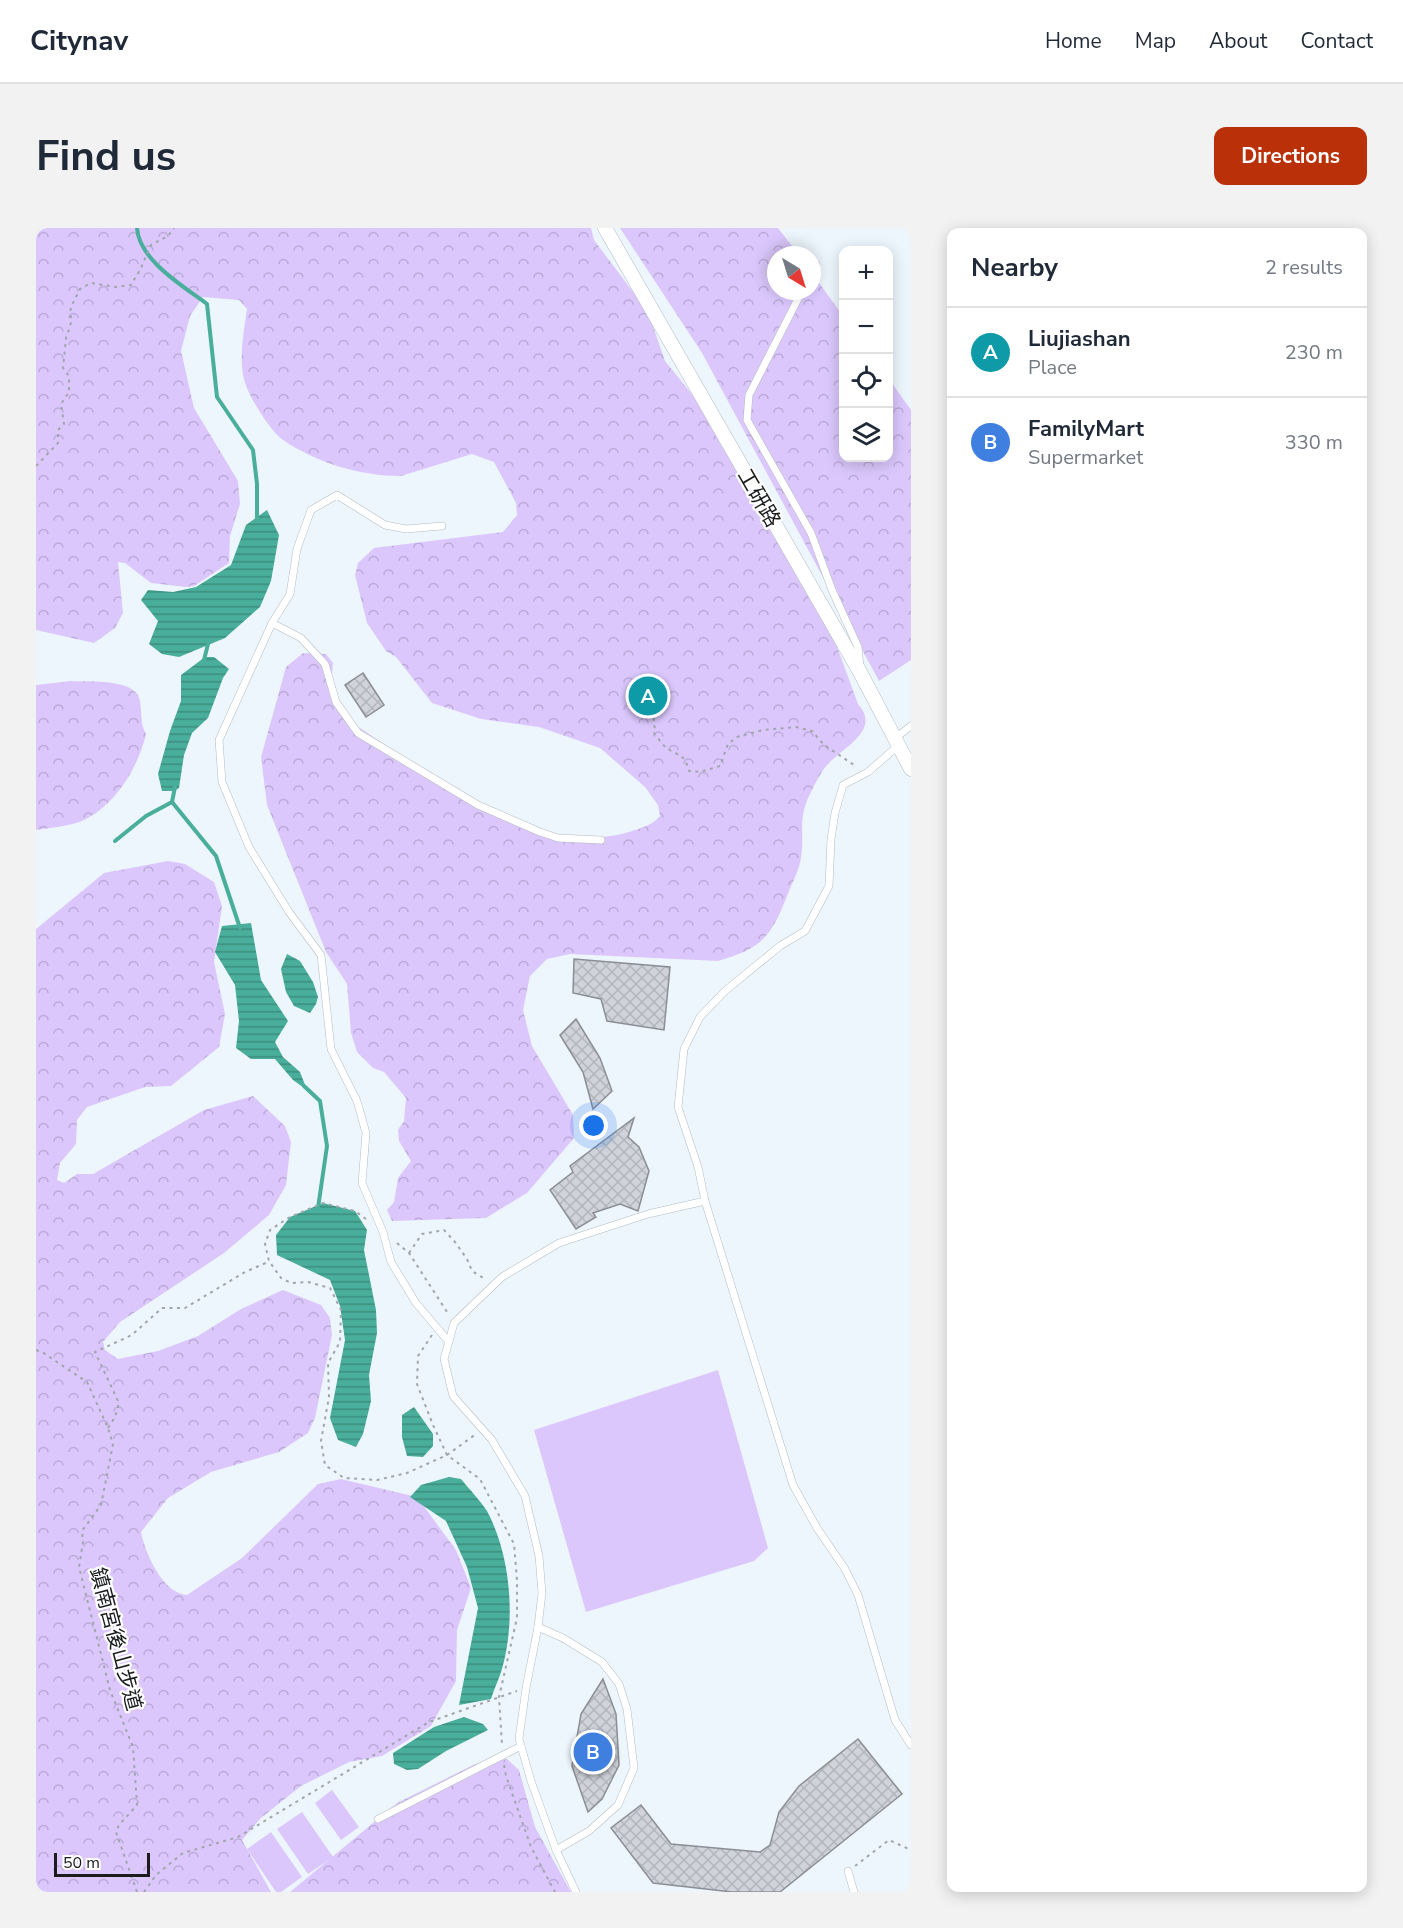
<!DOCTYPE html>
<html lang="en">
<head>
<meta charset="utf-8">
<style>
	:root { --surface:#fff; --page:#f2f2f3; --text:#1f2937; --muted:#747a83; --line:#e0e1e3; --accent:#ba3008 }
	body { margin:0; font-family:"Nunito Sans","Noto Sans TC",sans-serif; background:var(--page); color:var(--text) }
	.controls { position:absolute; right:18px; top:18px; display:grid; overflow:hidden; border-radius:12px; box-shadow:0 3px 15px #0003 }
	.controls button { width:54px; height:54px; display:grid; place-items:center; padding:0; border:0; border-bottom:2px solid var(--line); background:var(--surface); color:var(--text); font:30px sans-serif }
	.compass { position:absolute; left:731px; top:18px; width:54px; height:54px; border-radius:50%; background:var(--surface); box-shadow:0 3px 15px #0003; rotate:142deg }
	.scale { position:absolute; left:18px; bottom:15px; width:96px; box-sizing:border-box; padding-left:6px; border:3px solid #1a1c1e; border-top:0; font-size:16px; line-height:21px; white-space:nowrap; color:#1a1c1e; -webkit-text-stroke:4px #fff; paint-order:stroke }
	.you { position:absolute; left:558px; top:898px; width:21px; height:21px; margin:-15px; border:4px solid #fff; border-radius:50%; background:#1a73e8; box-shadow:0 0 0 9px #1a73e833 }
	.badge { display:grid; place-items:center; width:39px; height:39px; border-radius:50%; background:var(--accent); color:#fff; font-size:20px; font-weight:700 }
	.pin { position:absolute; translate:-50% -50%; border:3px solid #fff; box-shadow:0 2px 6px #0006 }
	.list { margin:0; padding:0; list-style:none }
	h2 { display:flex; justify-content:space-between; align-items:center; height:78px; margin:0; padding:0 24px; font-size:26px }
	h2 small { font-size:20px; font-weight:400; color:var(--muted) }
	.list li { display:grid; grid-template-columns:39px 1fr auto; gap:18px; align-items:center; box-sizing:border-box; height:90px; padding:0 24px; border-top:2px solid var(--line) }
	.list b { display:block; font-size:22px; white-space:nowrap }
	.list p { margin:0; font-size:20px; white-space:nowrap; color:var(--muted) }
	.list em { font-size:20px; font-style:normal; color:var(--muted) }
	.icon { flex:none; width:33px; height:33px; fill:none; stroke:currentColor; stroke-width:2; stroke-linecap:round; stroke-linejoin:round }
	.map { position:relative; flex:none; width:875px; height:1664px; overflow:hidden; border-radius:12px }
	header { display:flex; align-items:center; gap:36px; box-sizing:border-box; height:84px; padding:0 30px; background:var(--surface); border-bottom:2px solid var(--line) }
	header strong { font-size:28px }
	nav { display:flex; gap:33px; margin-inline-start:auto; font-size:21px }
	.intro { display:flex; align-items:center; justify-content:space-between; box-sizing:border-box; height:144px; padding:0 36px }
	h1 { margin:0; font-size:42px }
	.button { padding:15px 27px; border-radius:12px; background:var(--accent); color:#fff; font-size:21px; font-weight:700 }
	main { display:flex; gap:36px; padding:0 36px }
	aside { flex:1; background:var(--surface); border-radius:12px; box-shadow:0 3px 15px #0003 }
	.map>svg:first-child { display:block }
	.grass { fill:#dbc7fc }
	.forest { fill:url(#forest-crowns) }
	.water { fill:url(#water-rules) }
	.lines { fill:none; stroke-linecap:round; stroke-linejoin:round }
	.stream { stroke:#49ae9b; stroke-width:4 }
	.building { fill:url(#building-cross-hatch); stroke:#8c8e96; stroke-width:1.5 }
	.lane-casing { stroke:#b4bcc2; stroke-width:8 }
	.street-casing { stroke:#b4bcc2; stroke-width:15 }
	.path { stroke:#a0a6ab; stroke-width:2; stroke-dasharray:3 4.5; stroke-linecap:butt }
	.lane { stroke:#fff; stroke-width:7 }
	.street { stroke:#fff; stroke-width:14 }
	.labels { text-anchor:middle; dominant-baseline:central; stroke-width:4.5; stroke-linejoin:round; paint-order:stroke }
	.street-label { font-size:21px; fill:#1a1c1e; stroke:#fff }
</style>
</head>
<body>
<header>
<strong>Citynav</strong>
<nav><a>Home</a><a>Map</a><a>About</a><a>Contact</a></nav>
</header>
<div class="intro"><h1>Find us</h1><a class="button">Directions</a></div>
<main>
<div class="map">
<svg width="875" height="1664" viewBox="0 0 875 1664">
	<defs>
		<pattern id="forest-crowns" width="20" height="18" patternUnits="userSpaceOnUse" patternTransform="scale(1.5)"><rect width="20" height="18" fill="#dbc7fc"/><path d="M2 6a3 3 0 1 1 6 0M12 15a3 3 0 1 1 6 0" fill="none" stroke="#bbaad8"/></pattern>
		<pattern id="water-rules" width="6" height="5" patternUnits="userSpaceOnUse" patternTransform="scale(1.5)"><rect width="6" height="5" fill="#49ae9b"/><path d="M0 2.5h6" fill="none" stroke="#3c8d7e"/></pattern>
		<pattern id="building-cross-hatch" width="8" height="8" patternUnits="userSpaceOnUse" patternTransform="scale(1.5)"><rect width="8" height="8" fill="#d0d3db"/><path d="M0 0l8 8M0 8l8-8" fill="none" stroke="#b2b5bc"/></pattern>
	</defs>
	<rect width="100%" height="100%" fill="#eef6fd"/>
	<!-- grass -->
	<g class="grass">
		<path d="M682,1142L732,1320L718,1333L550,1384L498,1202Z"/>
		<path d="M296,1562L323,1599L305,1612L279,1575Z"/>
		<path d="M266,1584L297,1629L272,1646L241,1601Z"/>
		<path d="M235,1604L266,1649L245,1664H240L211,1621Z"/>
	</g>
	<!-- forest -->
	<g class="forest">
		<path d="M0,0H555L558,12L612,84L629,133L663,175L685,217L707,245L720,278L796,405L822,476C845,501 810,518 793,535C785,543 779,556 774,566C761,592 769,605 765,629C764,640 757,653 753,663C736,707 728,720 682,733L534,726L511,731L494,748L487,782L496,818L537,887L538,910L491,965L450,990L356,993L351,982L358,974L362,950L375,933L363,913L362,902L368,893L370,870L348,844L337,840L321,824L315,805L311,756L290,724L231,577L225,529L250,439L267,425L290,426L297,435L294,469L306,488C372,531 436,580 512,605C534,612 571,611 593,604C605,600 615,598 624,588L622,577L609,559L564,520L503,499L445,491L396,475L360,429L350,423L331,395L319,347L322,335L338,320L467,304L481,287L480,275L458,234L436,226L365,248C324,248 281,235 247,212C234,203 214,170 209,155C202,133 208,103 211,81L203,72L167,69L154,88L145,123L158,180L202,253L204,276L194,308L193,335L158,358L150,359L115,355L89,335L82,334L87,385L79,400L58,415L0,402Z"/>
		<path d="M584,0H742L763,27H740V63H776V45L807,88L808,230H852L853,151L875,182V432L843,453L666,125Z"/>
		<path d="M35,453C52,454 101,450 104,473C106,485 104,495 110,506C102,540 79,578 46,593C33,598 14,600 0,602V457Z"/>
		<path d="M132,633L149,636L178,654L186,678L178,734L189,786L183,819L135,858L109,859L51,879L41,892L40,916L24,935L21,952L28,955L41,946H57L168,882L217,868L249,898L255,914L250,957L233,987L188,1025L84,1094L67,1114L69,1122L82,1131L122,1123L162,1108L205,1081L247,1062L285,1077L294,1090L296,1107L279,1190L272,1205L243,1224L175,1244L132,1270L105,1304C109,1325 127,1366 151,1367L206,1330L282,1256L305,1251L381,1269L420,1322L435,1360L421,1402L420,1453L395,1498L346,1528L313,1534L265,1558L225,1590L206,1612L235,1664H0V701L68,645Z"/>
		<path d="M471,1531L483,1542L499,1599L535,1664H254L361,1575L439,1536Z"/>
	</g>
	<!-- water -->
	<g class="water">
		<path d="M231,282L243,307L235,353L224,379L189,410L143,429L126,426L113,416L122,393L105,372L112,362L137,364L160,359L195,337L210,297Z"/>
		<path d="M169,429H178L193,441L187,450L172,490L156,505L148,527L143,560L138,563H126L122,546L134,503L145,473V447Z"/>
		<path d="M215,695L225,752L252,793L239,814L247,829L264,844L271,862L257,852L239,831H215L200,820L203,793L199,757L179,724L186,698Z"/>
		<path d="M251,726L264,733L277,754L282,769L280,776L274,785L258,778L250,764L245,741Z"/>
		<path d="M287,975L319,983L331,1002L328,1022L340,1082L341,1105L333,1147L335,1173L327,1206L320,1219L302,1212L294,1190L309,1112L304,1078L294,1052L241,1027L240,1007L254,989Z"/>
		<path d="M378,1179L397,1206V1218L387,1229L371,1228L366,1209V1187Z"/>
		<path d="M413,1249L425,1251C433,1261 444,1272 451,1283C475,1328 480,1392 466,1441C463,1451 458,1461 455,1471L423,1477L442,1380L431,1339L410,1293L374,1269L385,1257Z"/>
		<path d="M428,1489L447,1496L452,1502L410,1523L382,1541L371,1542L358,1536L357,1525L398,1499Z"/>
	</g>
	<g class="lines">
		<!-- stream -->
		<g class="stream">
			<path d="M101,0C103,32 147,58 171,76L181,169L217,222L221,256V292"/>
			<path d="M168,432L172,416"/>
			<path d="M139,559L136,574L180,628L204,700"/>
			<path d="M79,613L110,588L136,574"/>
			<path d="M268,858L284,873L291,918L282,980"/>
		</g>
	</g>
	<!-- building -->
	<g class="building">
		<path d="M327,445L348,477L330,489L309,457Z"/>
		<path d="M538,731L634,739L628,802L571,793L565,771L537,765Z"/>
		<path d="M540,791L564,830L576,863L557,881L547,844L524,807Z"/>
		<path d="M598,890L592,909L603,919L613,943L602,983L584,976L557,985L560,989L540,1001L514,962L537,944L534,938Z"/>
		<path d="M567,1451L580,1486L583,1537L566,1571L552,1584L536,1538L545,1486Z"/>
		<path d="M822,1511L866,1566L744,1664H696L617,1655L575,1600L605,1577L635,1616L724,1624L734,1617L743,1584L763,1558Z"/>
	</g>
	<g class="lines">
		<!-- lane casing -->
		<g class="lane-casing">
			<g id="lane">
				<path d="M776,44L780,36"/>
				<path d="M766,63L713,167L711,192L775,305L796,362L822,419L824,438"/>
				<path d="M236,395L254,366L261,321L275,282L301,267L349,297L370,301L406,298"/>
				<path d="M859,510L875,498"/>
				<path d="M863,517L832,544L807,557L799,585L795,611L793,658L769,703L744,718L689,763L664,789L648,821L642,879L662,939L669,973L757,1257L781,1300L809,1341L822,1367L859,1492L875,1517"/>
				<path d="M413,1114L380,1075L355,1034L347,1004L326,955L330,905L321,873L295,821L285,727L253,684L213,619L186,554L183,512L236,395L265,410L289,436L300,474L322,505L442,577L504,604L522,610L565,612"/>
				<path d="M502,1399L527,1410L566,1434L583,1456L591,1481L598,1540L582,1577L553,1603L520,1622"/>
				<path d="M342,1591L485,1518"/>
				<path d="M812,1643L818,1664"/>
				<path d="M540,1664L520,1622L495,1553L483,1511L490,1460L502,1399L506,1365L503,1328L489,1268L456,1212L417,1168L408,1131L418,1095L466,1049L523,1015L612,986L669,973"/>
			</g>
		</g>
		<!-- street casing -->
		<g class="street-casing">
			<path id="street" d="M569,0L824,444L875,541"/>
		</g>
		<!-- path -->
		<g class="path">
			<path d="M0,238L22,215V202L28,196L25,176L33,164V148L27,140L30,110L36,92L34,86L35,79L44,61L55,55L80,59L95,57L104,42L115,17L132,8L138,0"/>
			<path d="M615,475C616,485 620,496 618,505C622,510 627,518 632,521C645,529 648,526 653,543L664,544L684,538L692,516L701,509L727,502L760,499L776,503L788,517L821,539"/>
			<path d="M330,991L319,983L287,975L254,989L234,1002L229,1016L233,1033L245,1050L255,1055L272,1054L294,1060L305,1082L304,1114L292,1135L293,1169L285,1213L289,1237L308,1250L341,1252L371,1245L411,1227L440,1206"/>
			<path d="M361,1015L373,1025L413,1087"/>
			<path d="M373,1025L386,1006L408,1002L419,1014L431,1031L436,1043L449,1051"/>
			<path d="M396,1107L382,1128L381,1156L397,1197L411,1227L444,1251L478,1316L481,1352V1390L463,1469L466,1517"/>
			<path d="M0,1122L6,1124L51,1154L72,1200L77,1216L65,1277L46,1303L47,1314L43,1339L74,1462L97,1519L101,1577L83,1597L80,1604L101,1664"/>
			<path d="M72,1200L79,1189L83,1175L59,1124L96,1107L126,1080H149L209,1044L232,1034"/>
			<path d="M468,1537L470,1548L495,1619L519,1664"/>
			<path d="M819,1638L853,1612L875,1622"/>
			<path d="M108,1664L120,1647L147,1625L202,1609L393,1494L481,1463"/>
		</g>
		<!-- lane -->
		<use href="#lane" class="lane"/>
		<!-- street -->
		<use href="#street" class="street"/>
	</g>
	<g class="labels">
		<!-- street labels -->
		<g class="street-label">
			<text transform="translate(723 270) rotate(60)">工研路</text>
			<text transform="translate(80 1411) rotate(75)">鎮南宮後山步道</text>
		</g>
	</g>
</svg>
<div class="controls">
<button>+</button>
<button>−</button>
<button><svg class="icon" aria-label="locate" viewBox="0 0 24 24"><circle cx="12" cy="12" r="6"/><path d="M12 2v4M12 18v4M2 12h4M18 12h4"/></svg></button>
<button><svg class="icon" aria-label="layers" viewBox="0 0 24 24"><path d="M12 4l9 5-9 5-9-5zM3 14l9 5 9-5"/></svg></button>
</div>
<svg class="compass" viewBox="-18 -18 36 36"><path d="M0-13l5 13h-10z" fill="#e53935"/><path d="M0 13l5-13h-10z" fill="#747a83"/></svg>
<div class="scale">50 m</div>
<div class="you"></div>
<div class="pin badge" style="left:612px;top:468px;background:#0f9aa8">A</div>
<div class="pin badge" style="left:557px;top:1524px;background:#3f7fe0">B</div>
</div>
<aside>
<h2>Nearby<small>2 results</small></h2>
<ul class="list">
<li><span class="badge" style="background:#0f9aa8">A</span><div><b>Liujiashan</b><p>Place</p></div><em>230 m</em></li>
<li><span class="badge" style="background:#3f7fe0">B</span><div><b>FamilyMart</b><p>Supermarket</p></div><em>330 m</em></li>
</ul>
</aside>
</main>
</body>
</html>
